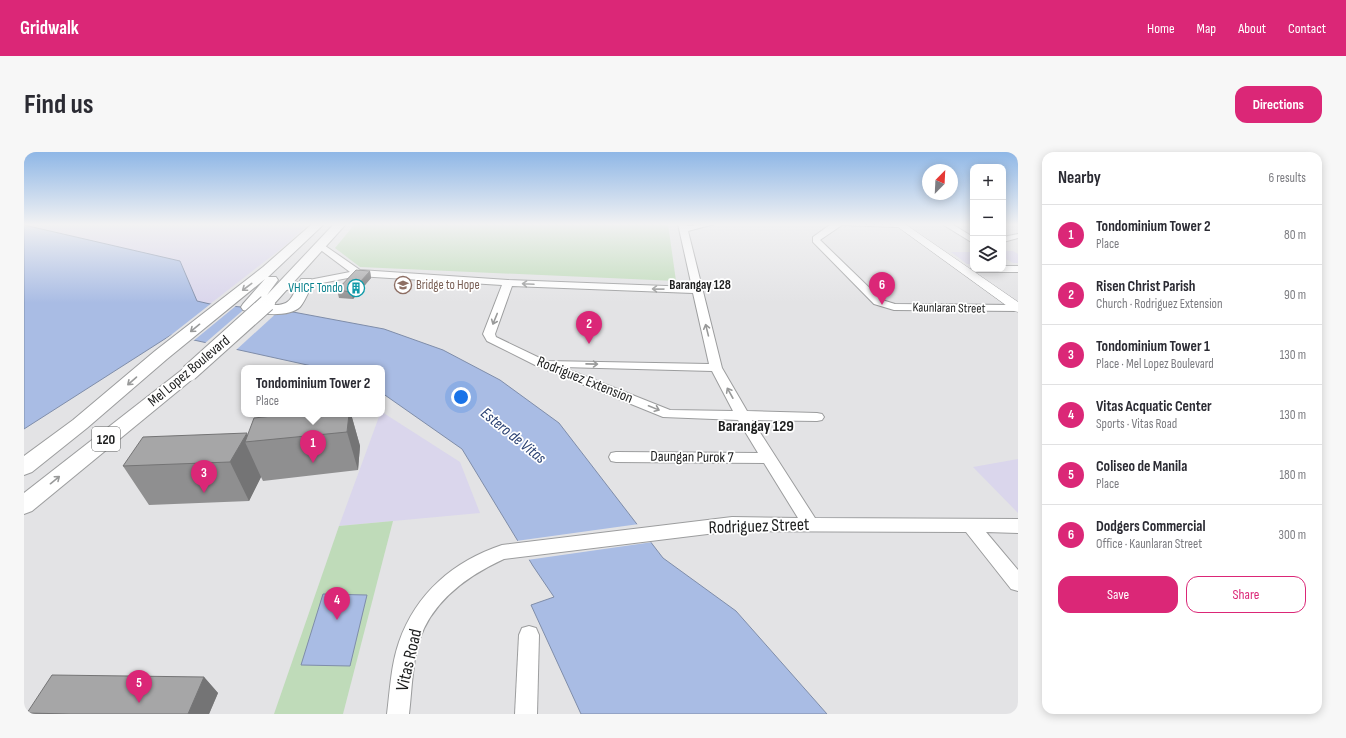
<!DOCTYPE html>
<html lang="en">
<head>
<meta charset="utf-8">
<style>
	:root { --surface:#fff; --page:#f7f7f7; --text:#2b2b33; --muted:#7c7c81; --line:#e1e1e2; --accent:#db2777 }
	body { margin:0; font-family:"Sofia Sans Condensed",sans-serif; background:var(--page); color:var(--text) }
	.controls { position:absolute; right:12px; top:12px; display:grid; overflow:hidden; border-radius:8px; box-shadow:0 2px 10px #0003 }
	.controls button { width:36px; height:36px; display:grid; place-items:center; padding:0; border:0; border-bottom:1px solid var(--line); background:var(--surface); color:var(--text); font:20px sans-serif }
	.compass { position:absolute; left:898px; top:12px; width:36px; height:36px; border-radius:50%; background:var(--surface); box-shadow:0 2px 10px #0003; rotate:24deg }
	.you { position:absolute; left:437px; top:245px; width:14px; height:14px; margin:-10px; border:3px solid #fff; border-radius:50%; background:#1a73e8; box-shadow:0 0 0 6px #1a73e833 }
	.badge { display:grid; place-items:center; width:26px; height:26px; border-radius:50%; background:var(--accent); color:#fff; font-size:13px; font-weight:700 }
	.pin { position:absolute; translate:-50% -33px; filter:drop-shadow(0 1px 2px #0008) }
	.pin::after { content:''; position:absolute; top:21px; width:14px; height:12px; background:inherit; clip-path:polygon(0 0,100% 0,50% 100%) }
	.popup { position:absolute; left:217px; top:213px; width:144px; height:52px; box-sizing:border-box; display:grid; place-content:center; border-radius:8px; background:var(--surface); filter:drop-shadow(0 1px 3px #0005); font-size:13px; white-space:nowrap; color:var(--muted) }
	.popup b { font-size:15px; color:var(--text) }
	.popup::after { content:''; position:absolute; left:50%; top:100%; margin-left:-8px; border:8px solid transparent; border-top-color:var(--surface) }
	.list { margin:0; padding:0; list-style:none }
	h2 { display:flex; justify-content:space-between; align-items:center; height:52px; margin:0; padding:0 16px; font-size:17px }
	h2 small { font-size:13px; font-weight:400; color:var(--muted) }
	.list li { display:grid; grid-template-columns:26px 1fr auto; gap:12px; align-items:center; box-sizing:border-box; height:60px; padding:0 16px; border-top:1px solid var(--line) }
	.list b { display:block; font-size:15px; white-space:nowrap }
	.list p { margin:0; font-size:13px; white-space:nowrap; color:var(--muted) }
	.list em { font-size:13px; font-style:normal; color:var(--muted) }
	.actions { display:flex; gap:8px; padding:12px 16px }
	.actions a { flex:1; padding:9px 0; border:1px solid var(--accent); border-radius:12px; text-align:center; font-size:14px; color:var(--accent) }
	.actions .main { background:var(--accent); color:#fff }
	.icon { flex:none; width:22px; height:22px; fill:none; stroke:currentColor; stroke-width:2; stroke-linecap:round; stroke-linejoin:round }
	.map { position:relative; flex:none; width:994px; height:562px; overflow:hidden; border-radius:12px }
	header { display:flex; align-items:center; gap:24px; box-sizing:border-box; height:56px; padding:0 20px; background:var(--accent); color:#fff }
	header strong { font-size:19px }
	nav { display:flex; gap:22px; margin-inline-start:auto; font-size:14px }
	.intro { display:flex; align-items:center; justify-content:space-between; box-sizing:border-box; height:96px; padding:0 24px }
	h1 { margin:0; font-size:28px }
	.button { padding:10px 18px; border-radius:12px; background:var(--accent); color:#fff; font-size:14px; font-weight:700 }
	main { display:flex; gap:24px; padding:0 24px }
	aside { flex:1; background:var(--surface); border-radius:12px; box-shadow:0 2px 10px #0003 }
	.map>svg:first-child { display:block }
	.industrial { fill:#dad6ec }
	.green { fill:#bfdbb9 }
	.water { fill:#a9bce4; stroke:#7f8da9 }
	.pier { fill:#e3e3e5 }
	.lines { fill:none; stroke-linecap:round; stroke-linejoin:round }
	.minor-casing { stroke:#9c9d9e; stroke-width:2 }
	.major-casing { stroke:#9c9d9e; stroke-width:1 }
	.highway-casing { stroke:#9c9d9e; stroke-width:2 }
	.minor { fill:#fff; fill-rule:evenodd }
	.major { fill:#fff; fill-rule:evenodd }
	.highway { fill:#fff; fill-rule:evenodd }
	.highway-bridge-casing { stroke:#9c9d9e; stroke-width:18; stroke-linecap:butt }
	.highway-bridge { stroke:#fff; stroke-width:16 }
	.wall { fill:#8f8f90 }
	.shaded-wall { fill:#747475 }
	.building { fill:#a6a6a7; stroke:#747475 }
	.oneway { stroke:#999a9a }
	.labels { text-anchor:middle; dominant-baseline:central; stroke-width:3.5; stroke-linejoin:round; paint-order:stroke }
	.far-education-label { font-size:13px; fill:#785e54; stroke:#fff; text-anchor:start }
	.far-neighbourhood-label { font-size:13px; font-weight:bold; fill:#1d1e1e; stroke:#fff }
	.far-culture-label { font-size:13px; fill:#0d838f; stroke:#fff; text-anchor:end }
	.far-street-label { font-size:13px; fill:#1d1e1e; stroke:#fff }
	.shield { fill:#fff; stroke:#616262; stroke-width:1 }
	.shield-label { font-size:14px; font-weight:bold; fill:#1d1e1e }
	.street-label { font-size:15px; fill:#1d1e1e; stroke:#fff }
	.neighbourhood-label { font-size:16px; font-weight:bold; fill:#1d1e1e; stroke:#fff }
	.water-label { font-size:16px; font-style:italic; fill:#283f71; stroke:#fff }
	.near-street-label { font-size:18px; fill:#1d1e1e; stroke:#fff }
</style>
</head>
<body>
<header>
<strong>Gridwalk</strong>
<nav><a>Home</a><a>Map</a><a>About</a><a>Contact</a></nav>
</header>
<div class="intro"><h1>Find us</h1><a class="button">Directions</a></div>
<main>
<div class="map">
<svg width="994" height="562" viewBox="0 0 994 562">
	<rect width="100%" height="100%" fill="#e3e3e5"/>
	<!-- industrial -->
	<g class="industrial">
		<path d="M284,72L262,93L186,152L173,149L156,109L0,73Z"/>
		<path d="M979,99H989L994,102V111H989L979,105Z"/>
		<path d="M927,100H949V112H943Z"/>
		<path d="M358,260L436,310L456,361L315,374L356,262H358Z"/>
		<path d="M994,307V361L949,315Z"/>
	</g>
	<!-- green -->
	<g class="green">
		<path d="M331,72H644L652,129L336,115L311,96Z"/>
		<path d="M369,369L319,562H250L315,374Z"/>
	</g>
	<!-- water -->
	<g class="water">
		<path d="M0,73L156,109L173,149L186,152L269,160L360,177L419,198L476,228L535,271L639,406L712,459L803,562H557L507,453L530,445L509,414L438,297L358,241V216H297L147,183L0,277Z"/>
		<path d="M299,442L343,443L326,514L277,513Z"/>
	</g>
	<!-- pier -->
	<g class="pier">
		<path d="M189,150L213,153L168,190L147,185L133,194Z"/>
		<path d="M224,154L257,157L211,199L180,192Z"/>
		<path d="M615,372L629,390L503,408L492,389Z"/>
	</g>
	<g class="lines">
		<!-- minor casing -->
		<g class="minor-casing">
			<g id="minor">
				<path d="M654,72H662L663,74L690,72L664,79L698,216L723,259L793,261L798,262L800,265L798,268L793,269L728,268L791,366L994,367V381L962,380L994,418V439L987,437L942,380L708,379L480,407C443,424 408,449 395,489C388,512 388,538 385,562H363C366,538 367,513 375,490C392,441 430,409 478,393L708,365L774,366L740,311L592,310L587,309L585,305L587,301L592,300L734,301L714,268L639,265L511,213L463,189L459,182L478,133L334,124L257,139L252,136L254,134L326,120L294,96L293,94L294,92L297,91L336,118L484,128L668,135ZM488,134L669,141L685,212L522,209L472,185L471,182ZM538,215L688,219L709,259L646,258Z"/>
				<path d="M807,72L878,73L874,75L818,73L796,88L858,148L871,152L994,153V159L870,158L850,152L789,90V85Z"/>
				<path d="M918,72H928L949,85V91Z"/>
				<path d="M994,82V86L979,90V85Z"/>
				<path d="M979,114H994V120H952L947,117L949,115V117H979Z"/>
				<path d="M505,474L512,476L515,483L513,562H491L495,483L498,476Z"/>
			</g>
		</g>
		<!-- major casing -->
		<g class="major-casing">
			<path id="major" d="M870,72H881L994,150V160L990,159Z"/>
		</g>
		<!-- highway casing -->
		<g class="highway-casing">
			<g id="highway">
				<path d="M288,72H300L244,125H252L254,128L243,143L310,72H322L249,153C270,154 268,141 277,127H287L289,130C285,138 282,148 276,155C265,166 233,162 219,158L217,155L219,152L241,127L143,207L63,276L8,320L0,323V304L49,268L131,199L239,115Z"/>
				<path d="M165,216L171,217L174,221L171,225L8,359L0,362V341L159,217Z"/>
			</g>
		</g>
		<!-- minor -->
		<use href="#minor" class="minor"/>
		<!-- major -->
		<use href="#major" class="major"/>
		<!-- highway -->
		<use href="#highway" class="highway"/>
		<!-- highway-bridge casing -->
		<g class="highway-bridge-casing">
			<path id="highway-bridge" d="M165,221L243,151"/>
		</g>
		<!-- highway-bridge -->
		<use href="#highway-bridge" class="highway-bridge"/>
	</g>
	<!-- wall -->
	<g class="wall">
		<path d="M346,119L347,126L329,147L315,146L313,138Z"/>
		<path d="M327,262L336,294L334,318L239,329L237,325L225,349L125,353L99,314L224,284Z"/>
		<path d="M180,525L194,541L185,562H4L3,561Z"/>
	</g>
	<!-- shaded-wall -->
	<g class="shaded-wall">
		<path d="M346,119L347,126L329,147L327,140Z"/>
		<path d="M325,262H327L336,294L334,318L323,280Z"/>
		<path d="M223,281L226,290H221L237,325L225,349L206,310Z"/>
		<path d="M180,525L194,541L185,562H164Z"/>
	</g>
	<!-- building -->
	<g class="building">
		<path d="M332,118L346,119L327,140L313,138Z"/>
		<path d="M267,262H325L323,280L221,290L230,266Z"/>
		<path d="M223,281L206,310L99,314L119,285Z"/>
		<path d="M28,523L180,525L164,562H46L3,561Z"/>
	</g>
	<!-- one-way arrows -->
	<defs><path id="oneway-shaft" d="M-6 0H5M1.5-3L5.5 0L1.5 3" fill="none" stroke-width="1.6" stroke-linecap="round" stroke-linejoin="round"/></defs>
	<g class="oneway">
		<use href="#oneway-shaft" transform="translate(504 132) rotate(-177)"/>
		<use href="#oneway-shaft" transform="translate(223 135) rotate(143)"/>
		<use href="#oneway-shaft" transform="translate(634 137) rotate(-179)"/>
		<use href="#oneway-shaft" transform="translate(471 167) rotate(112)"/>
		<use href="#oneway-shaft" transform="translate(171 176) rotate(141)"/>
		<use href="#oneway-shaft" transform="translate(683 178) rotate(-104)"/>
		<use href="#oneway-shaft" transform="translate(568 212) rotate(1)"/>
		<use href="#oneway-shaft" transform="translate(108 229) rotate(139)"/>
		<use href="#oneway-shaft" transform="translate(706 241) rotate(-119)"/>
		<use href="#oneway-shaft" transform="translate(630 256) rotate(22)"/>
		<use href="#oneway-shaft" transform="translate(31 328) rotate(-39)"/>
	</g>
	<!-- sky -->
	<linearGradient id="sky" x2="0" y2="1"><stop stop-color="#8fb7e6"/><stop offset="0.48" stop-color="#f2f2f3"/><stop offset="1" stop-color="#f2f2f3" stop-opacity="0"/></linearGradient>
	<rect width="994" height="151" fill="url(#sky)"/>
	<!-- icons -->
	<defs>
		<g id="school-ring" transform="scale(0.9)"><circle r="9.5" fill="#fff" stroke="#8d6e63" stroke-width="1.5"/><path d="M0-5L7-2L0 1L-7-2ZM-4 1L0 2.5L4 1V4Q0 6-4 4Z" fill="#8d6e63"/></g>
		<g id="building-ring" transform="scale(0.9)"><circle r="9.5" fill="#fff" stroke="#0f9aa8" stroke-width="1.5"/><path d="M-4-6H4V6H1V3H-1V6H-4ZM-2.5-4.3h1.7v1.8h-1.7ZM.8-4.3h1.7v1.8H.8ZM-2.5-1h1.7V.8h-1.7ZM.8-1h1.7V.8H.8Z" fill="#0f9aa8"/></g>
	</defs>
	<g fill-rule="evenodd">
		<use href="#school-ring" x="379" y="133"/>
		<use href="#building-ring" x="332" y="136"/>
	</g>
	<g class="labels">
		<!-- far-education labels -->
		<g class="far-education-label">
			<text x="392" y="133">Bridge to Hope</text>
		</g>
		<!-- far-neighbourhood labels -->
		<g class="far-neighbourhood-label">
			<text x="676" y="133">Barangay 128</text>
		</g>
		<!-- far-culture labels -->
		<g class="far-culture-label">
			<text x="319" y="136">VHICF Tondo</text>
		</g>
		<!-- far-street labels -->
		<g class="far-street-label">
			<text transform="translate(925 156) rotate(1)">Kaunlaran Street</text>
		</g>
		<!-- shield labels -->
		<rect class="shield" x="68" y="275" width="28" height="24" rx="3"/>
		<g class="shield-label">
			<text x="82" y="287">120</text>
		</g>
		<!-- street labels -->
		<g class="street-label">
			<text transform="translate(165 219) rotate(-40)">Mel Lopez Boulevard</text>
			<text transform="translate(561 228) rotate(22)">Rodriguez Extension</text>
			<text transform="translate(668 305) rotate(1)">Daungan Purok 7</text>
		</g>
		<!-- neighbourhood labels -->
		<g class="neighbourhood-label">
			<text x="732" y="274">Barangay 129</text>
		</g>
		<!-- water labels -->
		<g class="water-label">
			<text transform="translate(489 284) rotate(39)">Estero de Vitas</text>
		</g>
		<!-- near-street labels -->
		<g class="near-street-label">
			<text transform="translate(735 374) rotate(-2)">Rodriguez Street</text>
			<text transform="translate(385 508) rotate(-77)">Vitas Road</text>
		</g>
	</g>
</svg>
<div class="controls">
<button>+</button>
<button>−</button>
<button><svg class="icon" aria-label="layers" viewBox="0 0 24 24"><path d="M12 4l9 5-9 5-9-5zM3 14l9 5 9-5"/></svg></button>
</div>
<svg class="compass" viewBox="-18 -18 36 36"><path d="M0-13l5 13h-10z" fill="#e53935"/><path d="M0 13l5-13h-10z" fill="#7c7c81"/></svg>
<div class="you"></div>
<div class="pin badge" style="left:289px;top:311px">1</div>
<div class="popup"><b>Tondominium Tower 2</b>Place</div>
<div class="pin badge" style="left:565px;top:192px">2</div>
<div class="pin badge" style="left:180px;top:341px">3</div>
<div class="pin badge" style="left:313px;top:468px">4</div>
<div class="pin badge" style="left:115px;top:551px">5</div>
<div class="pin badge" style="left:858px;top:153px">6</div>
</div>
<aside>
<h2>Nearby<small>6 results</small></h2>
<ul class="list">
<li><span class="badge">1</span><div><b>Tondominium Tower 2</b><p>Place</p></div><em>80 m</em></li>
<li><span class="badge">2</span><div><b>Risen Christ Parish</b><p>Church · Rodriguez Extension</p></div><em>90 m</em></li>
<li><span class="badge">3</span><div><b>Tondominium Tower 1</b><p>Place · Mel Lopez Boulevard</p></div><em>130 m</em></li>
<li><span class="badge">4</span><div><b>Vitas Acquatic Center</b><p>Sports · Vitas Road</p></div><em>130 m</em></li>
<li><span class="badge">5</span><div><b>Coliseo de Manila</b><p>Place</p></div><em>180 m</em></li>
<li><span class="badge">6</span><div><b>Dodgers Commercial</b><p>Office · Kaunlaran Street</p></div><em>300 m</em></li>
</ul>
<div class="actions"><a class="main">Save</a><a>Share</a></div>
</aside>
</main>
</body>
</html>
